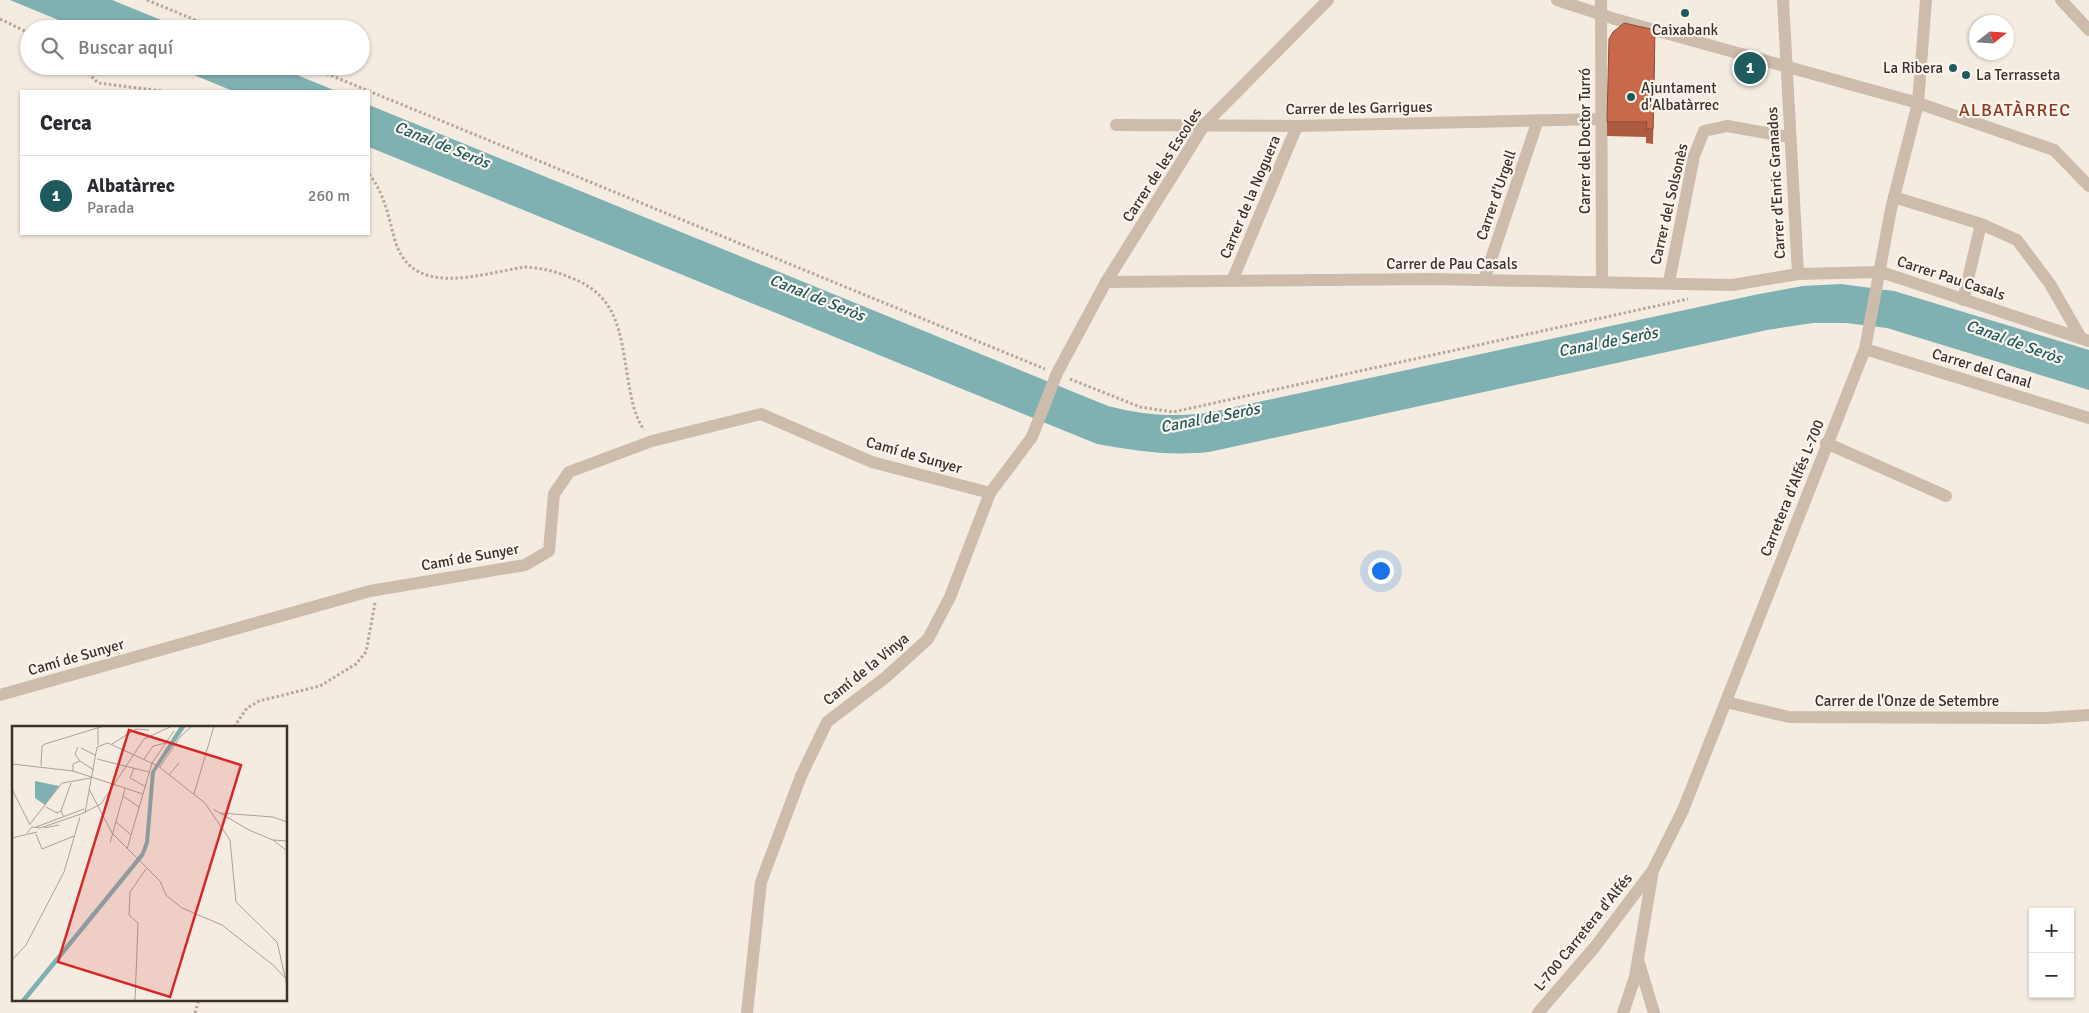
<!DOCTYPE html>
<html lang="es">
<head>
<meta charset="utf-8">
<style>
	:root { --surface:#fff; --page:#f2f2f3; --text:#2b2b33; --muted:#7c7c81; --line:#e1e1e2; --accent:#1f5a5e }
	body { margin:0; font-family:Signika,sans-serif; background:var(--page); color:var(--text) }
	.controls { position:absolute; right:15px; bottom:15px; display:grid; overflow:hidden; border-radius:0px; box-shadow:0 1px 4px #0004 }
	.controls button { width:45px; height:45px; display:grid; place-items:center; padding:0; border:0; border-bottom:1px solid var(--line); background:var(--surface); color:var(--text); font:25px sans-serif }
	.compass { position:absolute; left:1969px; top:15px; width:45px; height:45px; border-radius:50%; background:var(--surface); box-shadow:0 1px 4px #0004; rotate:73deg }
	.you { position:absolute; left:1380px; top:570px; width:18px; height:18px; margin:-12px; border:4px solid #fff; border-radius:50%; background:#1a73e8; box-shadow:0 0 0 8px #1a73e833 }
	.badge { display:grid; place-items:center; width:32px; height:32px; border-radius:50%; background:var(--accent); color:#fff; font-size:16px; font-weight:700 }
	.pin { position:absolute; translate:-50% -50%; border:2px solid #fff; box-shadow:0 1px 5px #0006 }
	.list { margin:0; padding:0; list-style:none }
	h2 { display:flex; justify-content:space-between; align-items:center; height:65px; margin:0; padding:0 20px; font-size:21px }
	h2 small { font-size:16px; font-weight:400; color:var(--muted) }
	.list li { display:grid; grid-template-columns:32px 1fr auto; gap:15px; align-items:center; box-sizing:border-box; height:80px; padding:0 20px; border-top:1px solid var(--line) }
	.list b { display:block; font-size:19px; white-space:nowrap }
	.list p { margin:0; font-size:16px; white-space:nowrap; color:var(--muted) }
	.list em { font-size:16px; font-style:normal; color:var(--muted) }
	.icon { flex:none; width:28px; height:28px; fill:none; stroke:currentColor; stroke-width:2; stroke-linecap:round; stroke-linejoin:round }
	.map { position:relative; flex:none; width:2089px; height:1013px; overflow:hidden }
	.search { position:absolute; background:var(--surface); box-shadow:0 1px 4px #0004; left:20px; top:20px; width:350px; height:55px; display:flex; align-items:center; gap:12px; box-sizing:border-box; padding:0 18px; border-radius:28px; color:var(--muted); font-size:19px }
	.panel { position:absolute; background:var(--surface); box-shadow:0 1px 4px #0004; left:20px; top:90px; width:350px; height:145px; border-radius:0px }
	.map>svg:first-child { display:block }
	.water { fill:#7fb0b2 }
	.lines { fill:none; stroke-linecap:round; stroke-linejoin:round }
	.path { stroke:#b9a596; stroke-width:3; stroke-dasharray:2.5 2.5; stroke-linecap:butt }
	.minor { stroke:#cdbbac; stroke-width:12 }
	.tertiary { stroke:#cdbbac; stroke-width:12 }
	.wall { fill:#ac5a40 }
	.building { fill:#c8694b; stroke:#8c4a34 }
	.poi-dot { fill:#1f5a5e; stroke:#fbf5ee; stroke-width:2 }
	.labels { text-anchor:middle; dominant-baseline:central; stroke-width:4.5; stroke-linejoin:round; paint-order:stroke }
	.poi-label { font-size:15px; fill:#3b302b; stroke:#fbf5ee; text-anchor:start }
	.street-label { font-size:15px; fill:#3b302b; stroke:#fbf5ee }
	.water-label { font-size:16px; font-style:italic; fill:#1f5a5e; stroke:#fbf5ee }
	.quarter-label { font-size:18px; letter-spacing:1px; fill:#8c3b22; stroke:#fbf5ee }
	.inset-road { fill:none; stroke:#aaa098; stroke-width:1 }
	.view { fill:#d62828; fill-opacity:0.15; stroke:#d62828; stroke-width:2.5 }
	.inset-edge { fill:none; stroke:#3b302b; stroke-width:2.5 }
</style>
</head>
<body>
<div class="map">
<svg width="2089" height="1013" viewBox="0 0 2089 1013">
	<rect width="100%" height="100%" fill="#f4ebe1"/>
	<!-- water -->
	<g class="water">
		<path d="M10,0H112L183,29H80Z"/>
		<path d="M172,66H275L336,91H233Z"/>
		<path d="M369,105L1108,406C1143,415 1176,418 1212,412L1759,294L1803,286L1841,284L1894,291L2089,350V390L1887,328L1846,323H1813L1767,330L1209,452C1168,456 1137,451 1097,444L369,147Z"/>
	</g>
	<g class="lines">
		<!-- path -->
		<g class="path">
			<path d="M147,0L217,29"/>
			<path d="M0,19L29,33"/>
			<path d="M81,66L98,83L162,91"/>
			<path d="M308,66L1045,369"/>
			<path d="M369,174C384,193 388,214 394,237C410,300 478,274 525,267C540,268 555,271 569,277C619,295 620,333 628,379C631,397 634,415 644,430"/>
			<path d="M1070,379L1140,407L1173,412L1688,299"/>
			<path d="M234,727L247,708L259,701L320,686L356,664L366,652L375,603"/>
			<path d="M195,1013L199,999"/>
		</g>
		<!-- minor -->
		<g class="minor">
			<path d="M1601,0L1602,281"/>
			<path d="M1783,0L1798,274"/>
			<path d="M2061,0L2089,30"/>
			<path d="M1918,103L1926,0"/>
			<path d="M1116,125L1297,126L1602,119"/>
			<path d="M1894,197L1981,224L2017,240L2050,284L2081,338"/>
			<path d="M1484,280L1538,120"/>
			<path d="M1232,281L1297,126"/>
			<path d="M1106,282L1432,279L1732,285L1798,274L1881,272L2089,341"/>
			<path d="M1669,282L1694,156L1704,131L1727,126L1789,137"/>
			<path d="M1963,300L1981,224"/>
			<path d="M1865,349L2089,418"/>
			<path d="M1826,443L1946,496"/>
			<path d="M0,695L370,591L525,565L549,551L554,494L569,472L652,441L761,414L872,462L990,493"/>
			<path d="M1726,702L1789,717L2045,718L2089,715"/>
			<path d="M1639,963L1654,1013"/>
			<path d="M747,1013L761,882L801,776L827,722L886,677L928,639L950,597L990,493L1032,437L1057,373L1106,282L1205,124L1328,0"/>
			<path d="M1623,1013L1635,977L1653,870"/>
		</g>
		<!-- tertiary -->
		<g class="tertiary">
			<path d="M1557,0L1615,19L1918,103L2054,150L2089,186"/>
			<path d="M1538,1013L1594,948L1653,870L1683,810L1865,349L1891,209L1918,103"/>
		</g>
	</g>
	<!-- wall -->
	<path class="wall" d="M1655,44L1653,144L1646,143V137L1607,136V122Z"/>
	<!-- building -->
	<path class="building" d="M1624,23L1655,30L1653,129H1646L1647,122H1607L1609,39L1613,32Z"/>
	<!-- markers -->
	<g class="poi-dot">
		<circle cx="1685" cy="13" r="5"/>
		<circle cx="1953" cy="68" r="5"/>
		<circle cx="1966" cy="75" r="5"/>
		<circle cx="1631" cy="97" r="5"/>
	</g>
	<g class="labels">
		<!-- poi labels -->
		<g class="poi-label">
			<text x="1685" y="30" text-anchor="middle">Caixabank</text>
			<text x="1943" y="68" text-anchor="end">La Ribera</text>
			<text x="1976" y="75">La Terrasseta</text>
			<text x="1641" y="88">Ajuntament<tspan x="1641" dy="17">d'Albatàrrec</tspan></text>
		</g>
		<!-- street labels -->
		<g class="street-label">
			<text transform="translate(1359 108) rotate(-1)">Carrer de les Garrigues</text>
			<text transform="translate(1585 141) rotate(-90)">Carrer del Doctor Turró</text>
			<text transform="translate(1162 165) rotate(-57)">Carrer de les Escoles</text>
			<text transform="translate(1776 183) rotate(-93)">Carrer d'Enric Granados</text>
			<text transform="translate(1496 195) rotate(-71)">Carrer d'Urgell</text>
			<text transform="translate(1250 197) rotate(-67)">Carrer de la Noguera</text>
			<text transform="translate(1669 204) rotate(-77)">Carrer del Solsonès</text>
			<text x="1452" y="264">Carrer de Pau Casals</text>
			<text transform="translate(1951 278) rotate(18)">Carrer Pau Casals</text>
			<text transform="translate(1982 368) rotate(17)">Carrer del Canal</text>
			<text transform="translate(914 455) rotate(16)">Camí de Sunyer</text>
			<text transform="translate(1792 488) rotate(-68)">Carretera d'Alfés L-700</text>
			<text transform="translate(470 557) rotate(-10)">Camí de Sunyer</text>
			<text transform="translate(76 657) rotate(-16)">Camí de Sunyer</text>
			<text transform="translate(866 669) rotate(-39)">Camí de la Vinya</text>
			<text x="1907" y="701">Carrer de l'Onze de Setembre</text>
			<text transform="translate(1583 932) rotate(-51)">L-700 Carretera d'Alfés</text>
		</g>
		<!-- water labels -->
		<g class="water-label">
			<text transform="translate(442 145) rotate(22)">Canal de Seròs</text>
			<text transform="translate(817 298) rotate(22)">Canal de Seròs</text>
			<text transform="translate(1608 342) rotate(-11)">Canal de Seròs</text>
			<text transform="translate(2014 342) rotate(20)">Canal de Seròs</text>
			<text transform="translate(1210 418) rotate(-11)">Canal de Seròs</text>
		</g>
		<!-- quarter labels -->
		<g class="quarter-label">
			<text x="2015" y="110">ALBATÀRREC</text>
		</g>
	</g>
	<!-- overview -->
	<g transform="translate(12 726)">
		<rect width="275" height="275" fill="#f4ebe1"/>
		<path d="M168,0H174L143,46L137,117L132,130L14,275H8L129,127L133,116L139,46ZM23,55L47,60L33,79L23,72Z" fill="#7fb0b2"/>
		<path class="inset-road" d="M86,2V19M100,18L124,3L137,4M69,22L83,29M85,33L137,46M132,33L141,20L154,17M68,35L82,44M0,38L61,45L131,68M29,40L30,20L33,18L92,0M148,41L168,11L180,0M122,42L118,52L134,61M61,45V38L68,35L63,28L66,21M157,49L167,37M0,63L18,99M77,63L100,107L148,155L154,169L170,182L210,199L261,239L274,253M182,68L202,0M111,70L127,81M34,81L45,87L49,85L52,91M201,83L237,104L261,114L275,115M49,85L59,57M73,87L85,21L96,17L146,40L193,77L218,114L224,176L265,216L275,259M208,87L261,91L275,96M104,96L119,109M18,98L50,57L79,52M24,101L72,83M32,102L47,99M15,107L20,101L28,102L69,88L89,78L132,13L160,0M24,108L30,123L62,110M0,112L25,106M261,114L275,125M98,117L113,63M115,123L140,37L162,5M0,234L14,219L52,146L68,91M123,275L126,197L117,189L118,166L134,143"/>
		<path class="view" d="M117,4L229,39L158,271L46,236Z"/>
		<rect width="275" height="275" class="inset-edge"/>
	</g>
</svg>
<div class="controls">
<button>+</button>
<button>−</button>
</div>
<svg class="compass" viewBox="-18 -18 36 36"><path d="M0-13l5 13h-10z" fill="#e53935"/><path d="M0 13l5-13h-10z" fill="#7c7c81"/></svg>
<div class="you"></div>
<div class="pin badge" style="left:1750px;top:68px">1</div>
<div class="search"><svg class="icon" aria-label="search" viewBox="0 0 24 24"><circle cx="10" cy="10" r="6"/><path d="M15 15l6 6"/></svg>Buscar aquí</div>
<section class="panel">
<h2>Cerca<small></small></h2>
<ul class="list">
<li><span class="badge">1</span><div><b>Albatàrrec</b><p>Parada</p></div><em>260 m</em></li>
</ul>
</section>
</div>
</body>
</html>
